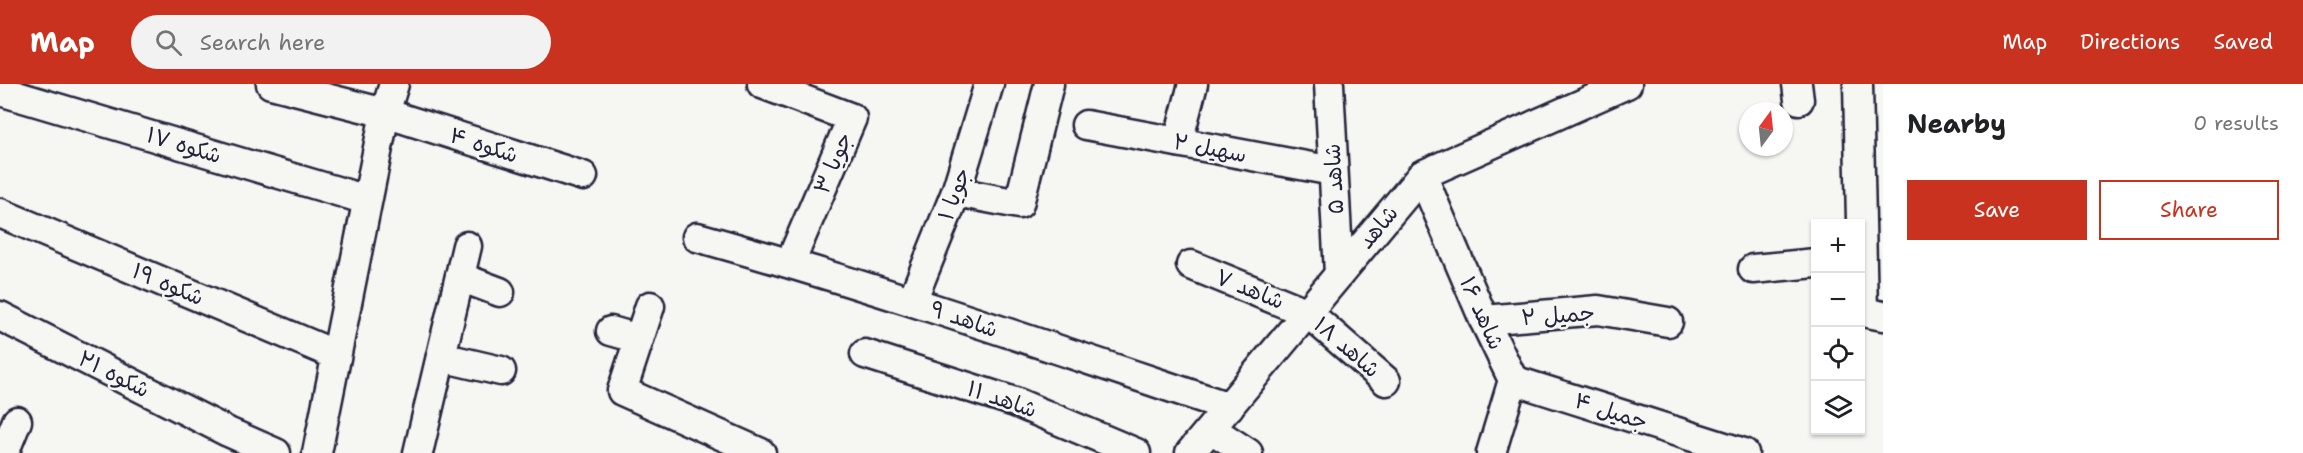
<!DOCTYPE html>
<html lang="en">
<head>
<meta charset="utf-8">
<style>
	:root { --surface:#fff; --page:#f2f2f2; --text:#202124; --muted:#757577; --line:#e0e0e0; --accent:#c8321e }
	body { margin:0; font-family:"Shantell Sans","Playpen Sans Arabic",sans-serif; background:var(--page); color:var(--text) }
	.controls { position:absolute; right:18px; bottom:18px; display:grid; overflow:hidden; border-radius:0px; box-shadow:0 2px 4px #0004 }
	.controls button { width:54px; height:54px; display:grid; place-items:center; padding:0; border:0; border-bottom:2px solid var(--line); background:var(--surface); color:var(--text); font:30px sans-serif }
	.compass { position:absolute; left:1739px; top:18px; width:54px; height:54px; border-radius:50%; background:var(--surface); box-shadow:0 2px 4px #0004; rotate:15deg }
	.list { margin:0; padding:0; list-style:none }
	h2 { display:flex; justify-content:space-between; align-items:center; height:78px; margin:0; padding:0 24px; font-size:26px }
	h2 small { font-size:20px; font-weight:400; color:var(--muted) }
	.actions { display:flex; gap:12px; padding:18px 24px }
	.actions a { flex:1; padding:14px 0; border:2px solid var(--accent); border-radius:0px; text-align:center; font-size:21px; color:var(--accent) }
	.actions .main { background:var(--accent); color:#fff }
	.icon { flex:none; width:33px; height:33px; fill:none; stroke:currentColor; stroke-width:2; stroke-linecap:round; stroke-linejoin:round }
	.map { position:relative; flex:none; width:1883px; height:369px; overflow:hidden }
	header { display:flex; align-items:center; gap:36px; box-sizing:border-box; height:84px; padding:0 30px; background:var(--accent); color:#fff }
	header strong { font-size:28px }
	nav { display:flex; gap:33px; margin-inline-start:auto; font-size:21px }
	.search { width:420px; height:54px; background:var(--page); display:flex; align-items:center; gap:15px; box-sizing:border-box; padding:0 21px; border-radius:33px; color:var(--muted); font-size:22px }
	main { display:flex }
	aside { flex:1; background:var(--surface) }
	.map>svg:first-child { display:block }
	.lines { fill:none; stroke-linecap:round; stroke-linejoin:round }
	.street-casing { stroke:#22223b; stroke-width:33 }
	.street { stroke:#f6f6f2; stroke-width:28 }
	.labels { text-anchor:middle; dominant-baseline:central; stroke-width:5; stroke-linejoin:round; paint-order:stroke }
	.street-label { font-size:22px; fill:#22223b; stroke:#f6f6f2 }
</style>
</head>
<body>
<header>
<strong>Map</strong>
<div class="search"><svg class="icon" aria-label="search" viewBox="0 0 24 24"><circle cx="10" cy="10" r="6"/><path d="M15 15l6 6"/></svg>Search here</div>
<nav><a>Map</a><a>Directions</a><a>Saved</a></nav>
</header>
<main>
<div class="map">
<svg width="1883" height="369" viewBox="0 0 1883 369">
	<rect width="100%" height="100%" fill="#f6f6f2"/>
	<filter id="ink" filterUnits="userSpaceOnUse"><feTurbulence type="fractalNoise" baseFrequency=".0167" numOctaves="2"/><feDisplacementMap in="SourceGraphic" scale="12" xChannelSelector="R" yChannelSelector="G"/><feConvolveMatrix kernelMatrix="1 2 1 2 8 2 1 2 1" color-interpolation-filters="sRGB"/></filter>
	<g filter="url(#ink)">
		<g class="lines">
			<!-- street casing -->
			<g class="street-casing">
				<g id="street">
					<path d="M271,0L385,29L583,92"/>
					<path d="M762,0L852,34L790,179"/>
					<path d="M1329,0L1339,190"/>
					<path d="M1797,0L1799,16"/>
					<path d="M1858,0L1863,228L1883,232"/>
					<path d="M0,7L367,116"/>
					<path d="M1086,41L1333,87"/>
					<path d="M1178,58L1193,0"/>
					<path d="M1422,91L1484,236L1513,296L1491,369"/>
					<path d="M956,108L1019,120L1049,0"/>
					<path d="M0,129L336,271"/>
					<path d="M697,153C877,203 1053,264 1229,323"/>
					<path d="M1191,181L1308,229L1386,297"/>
					<path d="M1753,185L1816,179"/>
					<path d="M460,193L500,208"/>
					<path d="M912,217L956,108L989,0"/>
					<path d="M650,222L622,307L761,369"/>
					<path d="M0,232L228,348L276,369"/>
					<path d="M1484,236L1598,226L1668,238"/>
					<path d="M611,247L639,255"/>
					<path d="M865,270L1015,318L1136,369"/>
					<path d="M441,273L501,287"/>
					<path d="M1513,296L1744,369"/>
					<path d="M1211,345L1248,369"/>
					<path d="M4,369L17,337"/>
					<path d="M317,369L385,29L394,0"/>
					<path d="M418,369L467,162"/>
					<path d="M1190,369L1422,91L1627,0"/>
				</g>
			</g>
			<!-- street -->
			<use href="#street" class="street"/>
		</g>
	</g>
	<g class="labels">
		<!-- street labels -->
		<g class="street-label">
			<text transform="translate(184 61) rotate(17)">شکوه ۱۷</text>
			<text transform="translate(484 61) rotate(18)">شکوه ۴</text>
			<text transform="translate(1210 64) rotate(11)">سهیل ۲</text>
			<text transform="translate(833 79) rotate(-67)">جویا ۳</text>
			<text transform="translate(1334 95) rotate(-93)">شاهد ۵</text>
			<text transform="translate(954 110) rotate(-70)">جویا ۱</text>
			<text transform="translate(1378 143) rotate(-50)">شاهد</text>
			<text transform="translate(168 200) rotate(23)">شکوه ۱۹</text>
			<text transform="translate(1250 205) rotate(22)">شاهد ۷</text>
			<text transform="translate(1482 229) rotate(66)">شاهد ۱۶</text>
			<text transform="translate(1558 231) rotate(-4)">جمیل ۲</text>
			<text transform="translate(964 235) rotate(19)">شاهد ۹</text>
			<text transform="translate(1347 263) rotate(41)">شاهد ۱۸</text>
			<text transform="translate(114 290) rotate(27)">شکوه ۲۱</text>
			<text transform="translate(1002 315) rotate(19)">شاهد ۱۱</text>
			<text transform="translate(1611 327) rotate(18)">جمیل ۴</text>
		</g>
	</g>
</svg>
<div class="controls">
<button>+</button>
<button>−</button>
<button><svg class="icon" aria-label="locate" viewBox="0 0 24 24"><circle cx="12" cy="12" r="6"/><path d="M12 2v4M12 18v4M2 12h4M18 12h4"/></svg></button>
<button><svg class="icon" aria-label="layers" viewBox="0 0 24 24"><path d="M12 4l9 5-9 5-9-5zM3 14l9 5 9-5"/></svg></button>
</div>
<svg class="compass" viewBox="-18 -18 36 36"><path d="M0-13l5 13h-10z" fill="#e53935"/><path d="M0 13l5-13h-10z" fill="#757577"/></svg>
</div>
<aside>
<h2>Nearby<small>0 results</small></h2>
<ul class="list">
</ul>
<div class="actions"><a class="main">Save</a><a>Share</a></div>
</aside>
</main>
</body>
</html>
